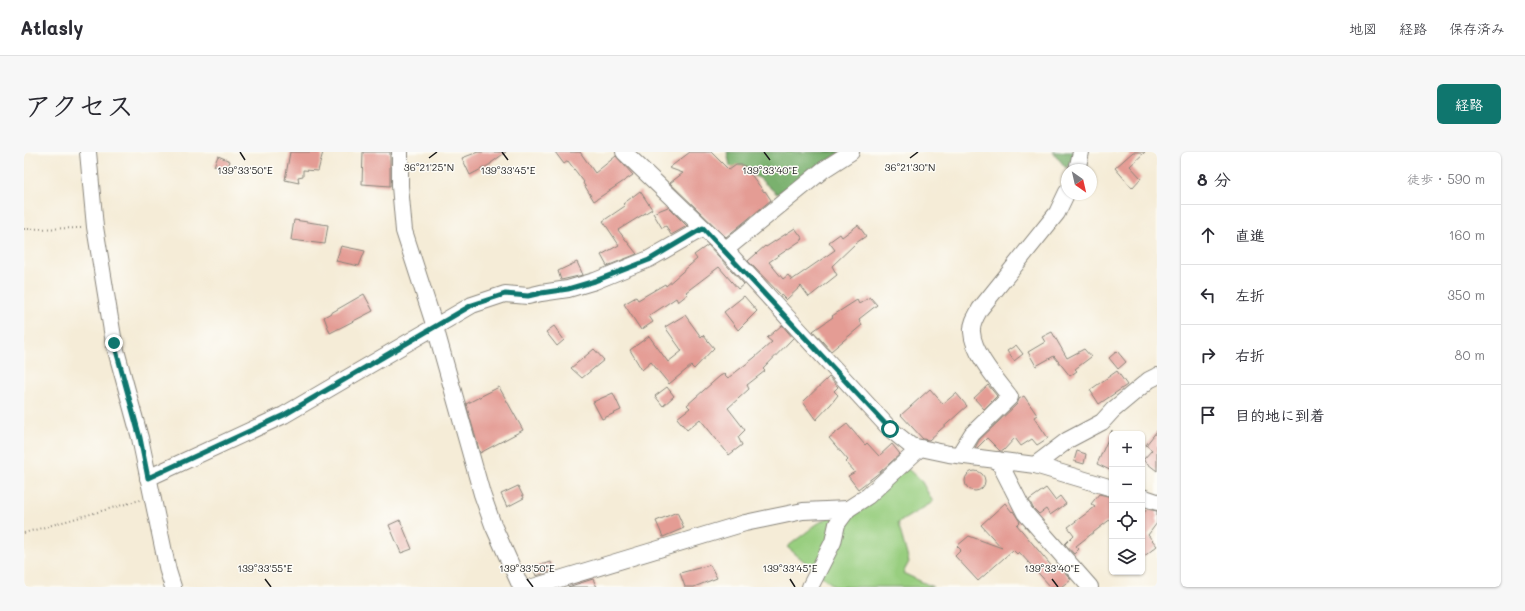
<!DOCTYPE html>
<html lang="ja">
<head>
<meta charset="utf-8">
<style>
	:root { --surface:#fff; --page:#f7f7f7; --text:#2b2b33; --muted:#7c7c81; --line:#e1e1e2; --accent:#0f766e }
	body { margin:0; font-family:Mali,"Klee One",sans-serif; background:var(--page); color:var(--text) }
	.controls { position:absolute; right:12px; bottom:12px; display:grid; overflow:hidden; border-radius:6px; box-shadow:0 1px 3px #0004 }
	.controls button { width:36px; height:36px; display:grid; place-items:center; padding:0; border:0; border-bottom:1px solid var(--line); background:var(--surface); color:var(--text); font:20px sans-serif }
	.compass { position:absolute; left:1037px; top:12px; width:36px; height:36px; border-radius:50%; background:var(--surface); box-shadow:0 1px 3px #0004; rotate:146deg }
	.stop { position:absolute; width:12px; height:12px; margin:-9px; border:3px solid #0f766e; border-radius:50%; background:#fff }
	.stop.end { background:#0f766e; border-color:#fff; box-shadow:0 1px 4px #0008 }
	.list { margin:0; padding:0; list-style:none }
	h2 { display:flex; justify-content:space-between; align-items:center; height:52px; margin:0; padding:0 16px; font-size:17px }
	h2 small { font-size:13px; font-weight:400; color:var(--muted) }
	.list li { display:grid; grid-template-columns:26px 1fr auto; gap:12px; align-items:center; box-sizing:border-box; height:60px; padding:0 16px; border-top:1px solid var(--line) }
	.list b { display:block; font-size:15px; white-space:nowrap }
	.list em { font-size:13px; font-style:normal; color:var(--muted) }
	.icon { flex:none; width:22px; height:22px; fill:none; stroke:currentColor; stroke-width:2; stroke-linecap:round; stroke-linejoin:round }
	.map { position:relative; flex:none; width:1133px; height:435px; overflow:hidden; border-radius:6px }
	header { display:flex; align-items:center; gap:24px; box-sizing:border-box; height:56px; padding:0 20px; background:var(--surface); border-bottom:1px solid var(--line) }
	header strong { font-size:19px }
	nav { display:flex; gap:22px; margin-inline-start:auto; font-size:14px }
	.intro { display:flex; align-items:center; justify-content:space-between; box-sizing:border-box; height:96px; padding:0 24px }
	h1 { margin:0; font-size:28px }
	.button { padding:10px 18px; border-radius:6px; background:var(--accent); color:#fff; font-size:14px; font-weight:700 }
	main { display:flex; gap:24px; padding:0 24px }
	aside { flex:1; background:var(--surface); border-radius:6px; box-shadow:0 1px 3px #0004 }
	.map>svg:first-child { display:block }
	.green { fill:#98ce7f; stroke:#5a754e }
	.forest { fill:#7ab16e; stroke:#4b6645 }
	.building { fill:#e49c94 }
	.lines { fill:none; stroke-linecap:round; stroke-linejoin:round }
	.minor-casing { stroke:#88847a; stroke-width:18 }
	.path { stroke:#88847a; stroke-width:2; stroke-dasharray:1 3; stroke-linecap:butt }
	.minor { stroke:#fff; stroke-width:16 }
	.route { stroke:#0f766e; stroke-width:5 }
	.ticks { fill:none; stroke:#1c1c1c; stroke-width:1.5 }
	.ticks-label { font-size:10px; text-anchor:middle; fill:#1c1c1c; stroke:#fdfcf7; stroke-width:3; stroke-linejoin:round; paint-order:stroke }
</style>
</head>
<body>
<header>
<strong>Atlasly</strong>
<nav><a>地図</a><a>経路</a><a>保存済み</a></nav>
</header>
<div class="intro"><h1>アクセス</h1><a class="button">経路</a></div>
<main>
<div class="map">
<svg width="1133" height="435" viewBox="0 0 1133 435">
	<rect width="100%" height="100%" fill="#fdfcf7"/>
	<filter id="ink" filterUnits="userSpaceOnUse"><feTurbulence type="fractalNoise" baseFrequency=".025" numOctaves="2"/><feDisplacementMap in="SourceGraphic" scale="8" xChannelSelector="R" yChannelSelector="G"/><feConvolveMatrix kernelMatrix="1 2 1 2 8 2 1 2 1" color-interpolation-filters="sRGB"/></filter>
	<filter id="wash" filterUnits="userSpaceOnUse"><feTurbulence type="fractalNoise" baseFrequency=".012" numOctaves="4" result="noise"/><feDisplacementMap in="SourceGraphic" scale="16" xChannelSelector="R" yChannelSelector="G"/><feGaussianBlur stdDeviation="0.9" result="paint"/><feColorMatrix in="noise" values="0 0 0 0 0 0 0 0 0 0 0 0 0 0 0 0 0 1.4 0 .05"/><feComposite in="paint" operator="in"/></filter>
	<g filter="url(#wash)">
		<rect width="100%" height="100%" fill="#f5ecd7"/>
		<!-- green -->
		<path class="green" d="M884,317L898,330L909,350L874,371L885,410L879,421L909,435H811L763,395L793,372Z"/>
		<!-- forest -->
		<g class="forest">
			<path d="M703,0H817L753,42L735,26L706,14Z"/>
			<path d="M1029,0H1055L1042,16Z"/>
		</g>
		<g id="blocks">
			<!-- building -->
			<g class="building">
				<path d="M266,0H299L294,19L279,18V24L274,25L275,31L261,28Z"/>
				<path d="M339,0H366V34L338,32Z"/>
				<path d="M454,0H482L467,11V12L446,23L438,6Z"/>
				<path d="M531,0H556L571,21L592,4L609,23L570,49L559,31L560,30L544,9L540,12Z"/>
				<path d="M666,0H687L705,18L712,13H720L740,40L741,39L747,48L702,85L646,31L659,21L645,16Z"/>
				<path d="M1109,0H1121L1106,14L1117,26L1108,36L1091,16Z"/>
				<path d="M194,4L206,9L203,18L190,14Z"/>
				<path d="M616,39L628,57L594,78L613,102L583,114L577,103L595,93L579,69L601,54L599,52Z"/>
				<path d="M644,55L663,74L647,83L642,74L638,76L629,61Z"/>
				<path d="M270,68L304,73L301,92L267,88Z"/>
				<path d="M834,73L842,84L832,91L808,114L813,123L785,145L777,134L762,148L724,109L741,94L742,95L771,76L779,87L745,110L759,127L764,123L768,128L811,98L805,90L816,82L818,85Z"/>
				<path d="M684,93L720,132L714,137L695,115L662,140L664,142L654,150L652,146L625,164L629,170L617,178L600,152L612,145L614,148L641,132L642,134L673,107L670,103Z"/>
				<path d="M317,94L341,99L335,114L312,109Z"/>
				<path d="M553,110L559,123L537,128L534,119Z"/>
				<path d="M340,142L349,159L306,181L300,165Z"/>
				<path d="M720,144L733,159L714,178L700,160Z"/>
				<path d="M846,145L853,153L835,167L838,173L807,199L789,179L809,165L808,164L833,148L835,152Z"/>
				<path d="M661,163L677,185L679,183L690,196L670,217L667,214L645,232L627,210L618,218L606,198L625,184L644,210L658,199L641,175Z"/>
				<path d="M758,173L769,186L739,217L741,219L723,233L725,237L704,256L721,278L714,285L718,293L705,303L676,267L663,278L653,266L666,256L663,253L696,224L700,222L704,226L730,206L748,190L743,186Z"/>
				<path d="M530,174L540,188L533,194L522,180Z"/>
				<path d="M1028,180L1043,206L1060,197L1067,205L1051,217L1053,219L1046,224L1030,204L1012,214L1004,200L1021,190L1018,185Z"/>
				<path d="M992,193L999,202L990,209L983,199Z"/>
				<path d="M570,197L580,208L558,226L547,216Z"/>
				<path d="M1093,199L1102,210L1094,217L1085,206Z"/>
				<path d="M1093,219L1103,233L1075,252L1066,238Z"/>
				<path d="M805,225L814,235L810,239L814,243L807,252L792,268L779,250Z"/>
				<path d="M964,233L973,244L960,257L950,246Z"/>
				<path d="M475,235L499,278L456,301L442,252Z"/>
				<path d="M643,235L650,244L639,254L631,244Z"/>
				<path d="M906,237L919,252L932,241L943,254L905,288L899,287L877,263Z"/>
				<path d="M589,241L597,258L578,267L569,250Z"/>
				<path d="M1000,244L1013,263L1010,265L1024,286L1013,293L1008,287L997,294L991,286L979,299H976L963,286L953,296H951L955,288L993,252L995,247Z"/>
				<path d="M823,272L841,293L843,291L855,304L868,292L876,302L856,320L834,337L824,324L831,320L822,310L824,308L805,286Z"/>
				<path d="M1088,278V319L1073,312Z"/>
				<path d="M1133,279V319L1119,308L1128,298L1122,293Z"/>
				<path d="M1053,299L1062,302L1060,312L1050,309Z"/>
				<circle cx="951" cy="329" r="10"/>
				<path d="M494,334L500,346L483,355L477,342Z"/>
				<path d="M1022,336L1031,348L1036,344L1042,352L1026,363L1022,357L1015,362L1009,356L1005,348Z"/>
				<path d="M1075,342L1088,345V366L1052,394L1055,397L1050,402L1041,392L1050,383L1044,375L1071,355L1067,352Z"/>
				<path d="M981,351L988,360L989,359L996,370L993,373L1030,417L1034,413L1047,427L1037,435H1027L995,400L993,402L989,398L954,429L931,404L937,398L933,394L945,384L978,396L957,373Z"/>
				<path d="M1123,357L1133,359V371L1124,383L1133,394L1118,406V363Z"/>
				<path d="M653,360L660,376L639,385L632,369Z"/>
				<path d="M376,368L388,397L377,401L365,373Z"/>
				<path d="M527,410L529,419L512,424L509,415Z"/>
				<path d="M686,413L693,426L670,435H661L656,421Z"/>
				<path d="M569,427L573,435H544L550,433Z"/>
			</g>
		</g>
	</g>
	<g filter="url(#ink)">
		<use href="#blocks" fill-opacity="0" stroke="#88847a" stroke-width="1"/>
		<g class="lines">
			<!-- minor casing -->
			<g class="minor-casing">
				<g id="minor">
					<path d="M64,0L71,75L90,191L116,286L144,419L149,435"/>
					<path d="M376,0V34L380,79L411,175L458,342L469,373L497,435"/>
					<path d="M600,0L697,93L866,277L887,294L925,302L1011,313L1088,336"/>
					<path d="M1053,18L1057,0"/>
					<path d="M701,98L799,18L827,0"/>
					<path d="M935,303L948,282L986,245C973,228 949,201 948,180C947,172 952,164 956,157L1033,61L1043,40"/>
					<path d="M974,308L1001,361L1066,435"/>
					<path d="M1011,313L1044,288L1078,270L1089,258L1125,228L1133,224"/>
					<path d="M124,326L260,263L448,153L481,142L504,144L517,141L544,137L571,129L625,107L679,76"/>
					<path d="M1118,345L1133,350"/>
					<path d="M509,435L721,371L779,359L824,357"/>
					<path d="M786,435L809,390L813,372L824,357L844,344L896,296"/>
				</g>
			</g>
			<!-- path -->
			<g class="path">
				<path d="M0,77L58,76"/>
				<path d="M0,381L116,348"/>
			</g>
			<!-- minor -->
			<use href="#minor" class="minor"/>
		</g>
	</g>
	<g class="lines" filter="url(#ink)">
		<!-- route -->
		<path class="route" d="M90,191L116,286L124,326L260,263L448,153L481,142L504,144L517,141L544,137L571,129L625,108L679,76L866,277"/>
	</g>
	<!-- ticks -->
	<path class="ticks" d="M216,0L221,8M478,0L484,8M740,0L746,8M405,6L413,0M886,6L894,0M241,427L247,435M503,427L509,435M766,427L771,435M1028,427L1034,435"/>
	<g class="ticks-label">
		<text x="405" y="19">36°21'25"N</text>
		<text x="886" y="19">36°21'30"N</text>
		<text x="221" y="22">139°33'50"E</text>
		<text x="484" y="22">139°33'45"E</text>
		<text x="746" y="22">139°33'40"E</text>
		<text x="241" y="420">139°33'55"E</text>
		<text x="503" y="420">139°33'50"E</text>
		<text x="766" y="420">139°33'45"E</text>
		<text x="1028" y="420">139°33'40"E</text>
	</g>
</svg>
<div class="controls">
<button>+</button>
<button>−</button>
<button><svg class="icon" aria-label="locate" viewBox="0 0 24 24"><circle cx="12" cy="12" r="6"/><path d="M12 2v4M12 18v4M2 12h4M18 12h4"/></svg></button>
<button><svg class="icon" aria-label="layers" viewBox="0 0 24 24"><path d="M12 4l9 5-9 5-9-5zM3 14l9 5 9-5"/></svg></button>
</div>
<svg class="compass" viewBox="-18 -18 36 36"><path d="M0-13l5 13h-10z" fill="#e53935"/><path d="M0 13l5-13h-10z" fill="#7c7c81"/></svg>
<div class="stop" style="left:866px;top:277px"></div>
<div class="stop end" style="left:90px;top:191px"></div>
</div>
<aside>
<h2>8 分<small>徒歩 · 590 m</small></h2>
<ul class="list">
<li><svg class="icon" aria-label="ahead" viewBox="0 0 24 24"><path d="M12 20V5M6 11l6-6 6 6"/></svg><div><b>直進</b></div><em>160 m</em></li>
<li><svg class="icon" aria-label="left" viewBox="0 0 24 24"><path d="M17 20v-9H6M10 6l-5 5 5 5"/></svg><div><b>左折</b></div><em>350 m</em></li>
<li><svg class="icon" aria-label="right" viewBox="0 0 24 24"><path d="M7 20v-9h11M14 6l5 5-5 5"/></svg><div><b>右折</b></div><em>80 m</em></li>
<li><svg class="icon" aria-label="arrive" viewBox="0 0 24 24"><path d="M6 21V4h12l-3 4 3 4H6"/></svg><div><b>目的地に到着</b></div></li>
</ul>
</aside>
</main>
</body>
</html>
